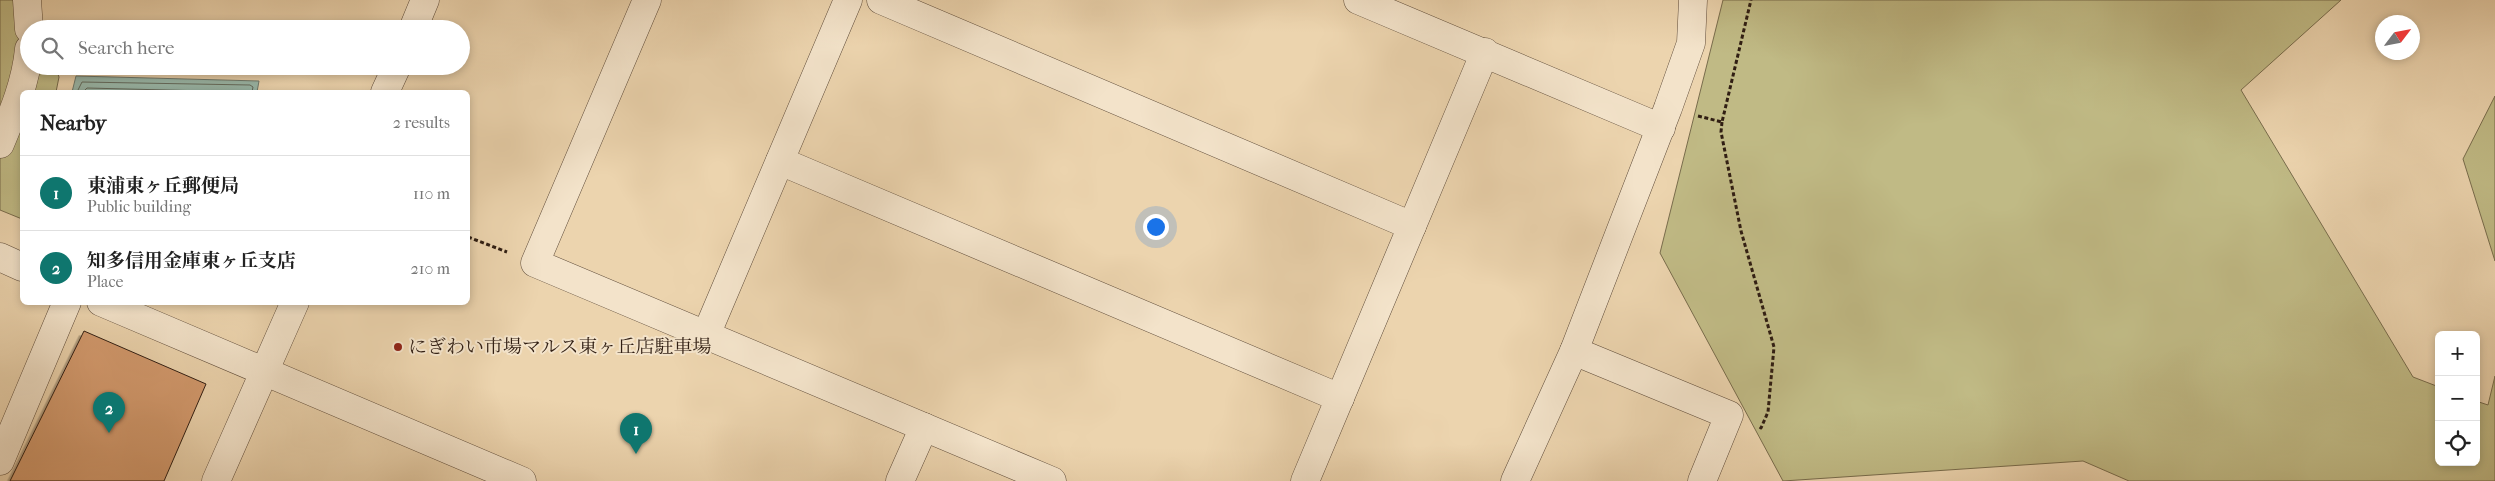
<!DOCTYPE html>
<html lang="en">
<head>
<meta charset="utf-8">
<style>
	:root { --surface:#fff; --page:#f6f6f6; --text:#222; --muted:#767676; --line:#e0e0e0; --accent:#0f766e }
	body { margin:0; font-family:"IM FELL French Canon","Noto Serif JP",serif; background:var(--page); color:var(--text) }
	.controls { position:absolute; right:15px; bottom:15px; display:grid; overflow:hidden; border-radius:8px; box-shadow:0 2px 8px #0003 }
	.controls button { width:45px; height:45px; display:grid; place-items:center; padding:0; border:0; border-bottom:1px solid var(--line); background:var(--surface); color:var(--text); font:25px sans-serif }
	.compass { position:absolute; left:2375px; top:15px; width:45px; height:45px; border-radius:50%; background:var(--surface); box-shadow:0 2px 8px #0003; rotate:58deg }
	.you { position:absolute; left:1155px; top:226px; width:18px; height:18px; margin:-12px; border:4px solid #fff; border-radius:50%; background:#1a73e8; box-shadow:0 0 0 8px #1a73e833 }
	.badge { display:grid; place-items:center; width:32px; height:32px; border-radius:50%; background:var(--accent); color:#fff; font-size:16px; font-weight:700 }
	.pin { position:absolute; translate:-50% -41px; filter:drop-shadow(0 1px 2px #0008) }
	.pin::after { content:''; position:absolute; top:26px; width:18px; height:15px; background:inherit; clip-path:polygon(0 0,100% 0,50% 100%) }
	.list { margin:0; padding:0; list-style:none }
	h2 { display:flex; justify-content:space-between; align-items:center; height:65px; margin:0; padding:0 20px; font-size:21px }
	h2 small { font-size:16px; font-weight:400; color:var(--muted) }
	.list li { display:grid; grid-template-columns:32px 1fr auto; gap:15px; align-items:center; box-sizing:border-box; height:75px; padding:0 20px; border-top:1px solid var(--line) }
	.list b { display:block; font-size:19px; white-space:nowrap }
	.list p { margin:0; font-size:16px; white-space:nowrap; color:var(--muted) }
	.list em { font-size:16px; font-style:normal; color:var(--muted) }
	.icon { flex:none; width:28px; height:28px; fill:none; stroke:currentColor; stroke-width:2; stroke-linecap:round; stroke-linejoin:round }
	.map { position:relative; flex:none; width:2495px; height:481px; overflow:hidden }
	.search { position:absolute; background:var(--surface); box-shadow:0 2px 8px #0003; left:20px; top:20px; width:450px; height:55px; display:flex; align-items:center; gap:12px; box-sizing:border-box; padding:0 18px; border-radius:28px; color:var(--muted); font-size:19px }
	.panel { position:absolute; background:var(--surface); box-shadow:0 2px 8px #0003; left:20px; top:90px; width:450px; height:215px; border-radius:8px }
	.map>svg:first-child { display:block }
	.green { fill:#c0ba85; stroke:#786c4c }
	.water { fill:#99b8aa; stroke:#6f7a6e }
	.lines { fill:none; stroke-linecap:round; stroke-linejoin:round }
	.shore { stroke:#646b5e; stroke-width:1 }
	.building { fill:#d39a6e; stroke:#301e13; filter:url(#shadow) }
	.minor-casing { stroke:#5f4c3a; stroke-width:29 }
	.path { stroke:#301e13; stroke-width:3; stroke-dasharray:4 2.5; stroke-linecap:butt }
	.minor { stroke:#f3e3ca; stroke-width:28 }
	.poi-dot { fill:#8f2418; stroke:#f3e3ca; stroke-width:2 }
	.labels { text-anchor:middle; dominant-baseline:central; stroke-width:4; stroke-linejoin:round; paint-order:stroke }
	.poi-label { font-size:19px; fill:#301e13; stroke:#f3e3ca; text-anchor:start }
</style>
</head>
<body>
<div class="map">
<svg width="2495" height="481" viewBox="0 0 2495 481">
	<defs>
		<filter id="shadow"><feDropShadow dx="-4.5" dy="4.5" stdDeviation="0" flood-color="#0004"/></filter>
	</defs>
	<rect width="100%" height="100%" fill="#ecd4ae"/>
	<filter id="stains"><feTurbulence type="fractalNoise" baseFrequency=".004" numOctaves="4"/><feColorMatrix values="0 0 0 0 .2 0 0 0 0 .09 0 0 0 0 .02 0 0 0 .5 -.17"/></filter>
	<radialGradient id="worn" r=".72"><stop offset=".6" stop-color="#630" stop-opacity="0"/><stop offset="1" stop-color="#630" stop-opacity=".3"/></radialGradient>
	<!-- green -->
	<g class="green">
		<path d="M0,0H27L29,66H55L59,77L56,92H22V219L0,210Z"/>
		<path d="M1723,0H2341L2241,90L2413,377L2439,387V462H2476V401L2488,405L2495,376V481H2129L2083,461L1783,481L1660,253Z"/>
		<path d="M2495,96V261L2463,159Z"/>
	</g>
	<!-- water -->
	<path class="water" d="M76,76L259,81L257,92H72Z"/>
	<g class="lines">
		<!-- shore -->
		<g class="shore">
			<path d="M77,92L82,82L250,85L253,87L252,92"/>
			<path d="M83,92L87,88L246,92"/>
		</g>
	</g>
	<!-- building -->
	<path class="building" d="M84,331L206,384L164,481H10Z"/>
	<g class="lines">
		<!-- minor casing -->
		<g class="minor-casing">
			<g id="minor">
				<path d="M27,0L29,29"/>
				<path d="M647,0L535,263L1052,481"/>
				<path d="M881,0L1412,226"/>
				<path d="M1358,0L1661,128"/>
				<path d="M413,29L425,0"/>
				<path d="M385,92L397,66"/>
				<path d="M0,144C13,113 26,82 29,49"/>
				<path d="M780,161L1340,398"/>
				<path d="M0,257L22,267"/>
				<path d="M101,302L522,481"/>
				<path d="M706,335L848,0"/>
				<path d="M1574,351L1729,415L1702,481"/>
				<path d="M0,461L67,302"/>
				<path d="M216,481L295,302"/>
				<path d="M900,481L924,427"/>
				<path d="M1305,481L1485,52"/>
				<path d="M1515,481L1574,351L1668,108L1691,43L1693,0"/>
			</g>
		</g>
		<!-- path -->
		<g class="path">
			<path d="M1698,116L1722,122L1751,0"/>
			<path d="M1722,122L1721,132L1741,231L1774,347L1768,412L1761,428L1758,426"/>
			<path d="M468,237L507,252"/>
		</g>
		<!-- minor -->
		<use href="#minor" class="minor"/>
	</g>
	<!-- markers -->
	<circle class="poi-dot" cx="398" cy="347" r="5"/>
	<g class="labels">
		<!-- poi labels -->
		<g class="poi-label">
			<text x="408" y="347">にぎわい市場マルス東ヶ丘店駐車場</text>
		</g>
	</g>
	<rect width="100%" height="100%" filter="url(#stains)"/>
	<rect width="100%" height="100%" fill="url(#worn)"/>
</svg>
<div class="controls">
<button>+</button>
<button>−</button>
<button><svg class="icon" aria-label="locate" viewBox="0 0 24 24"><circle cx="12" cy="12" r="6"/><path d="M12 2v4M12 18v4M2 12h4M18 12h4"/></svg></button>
</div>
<svg class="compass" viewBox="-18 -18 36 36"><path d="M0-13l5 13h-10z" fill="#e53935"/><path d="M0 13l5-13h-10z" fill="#767676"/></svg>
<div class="you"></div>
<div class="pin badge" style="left:636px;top:454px">1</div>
<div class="pin badge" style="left:109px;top:433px">2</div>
<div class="search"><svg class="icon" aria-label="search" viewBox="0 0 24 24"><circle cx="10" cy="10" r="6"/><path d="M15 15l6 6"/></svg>Search here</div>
<section class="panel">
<h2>Nearby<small>2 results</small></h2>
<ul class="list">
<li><span class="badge">1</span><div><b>東浦東ヶ丘郵便局</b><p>Public building</p></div><em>110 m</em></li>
<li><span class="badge">2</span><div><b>知多信用金庫東ヶ丘支店</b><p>Place</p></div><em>210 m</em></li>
</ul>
</section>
</div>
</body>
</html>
